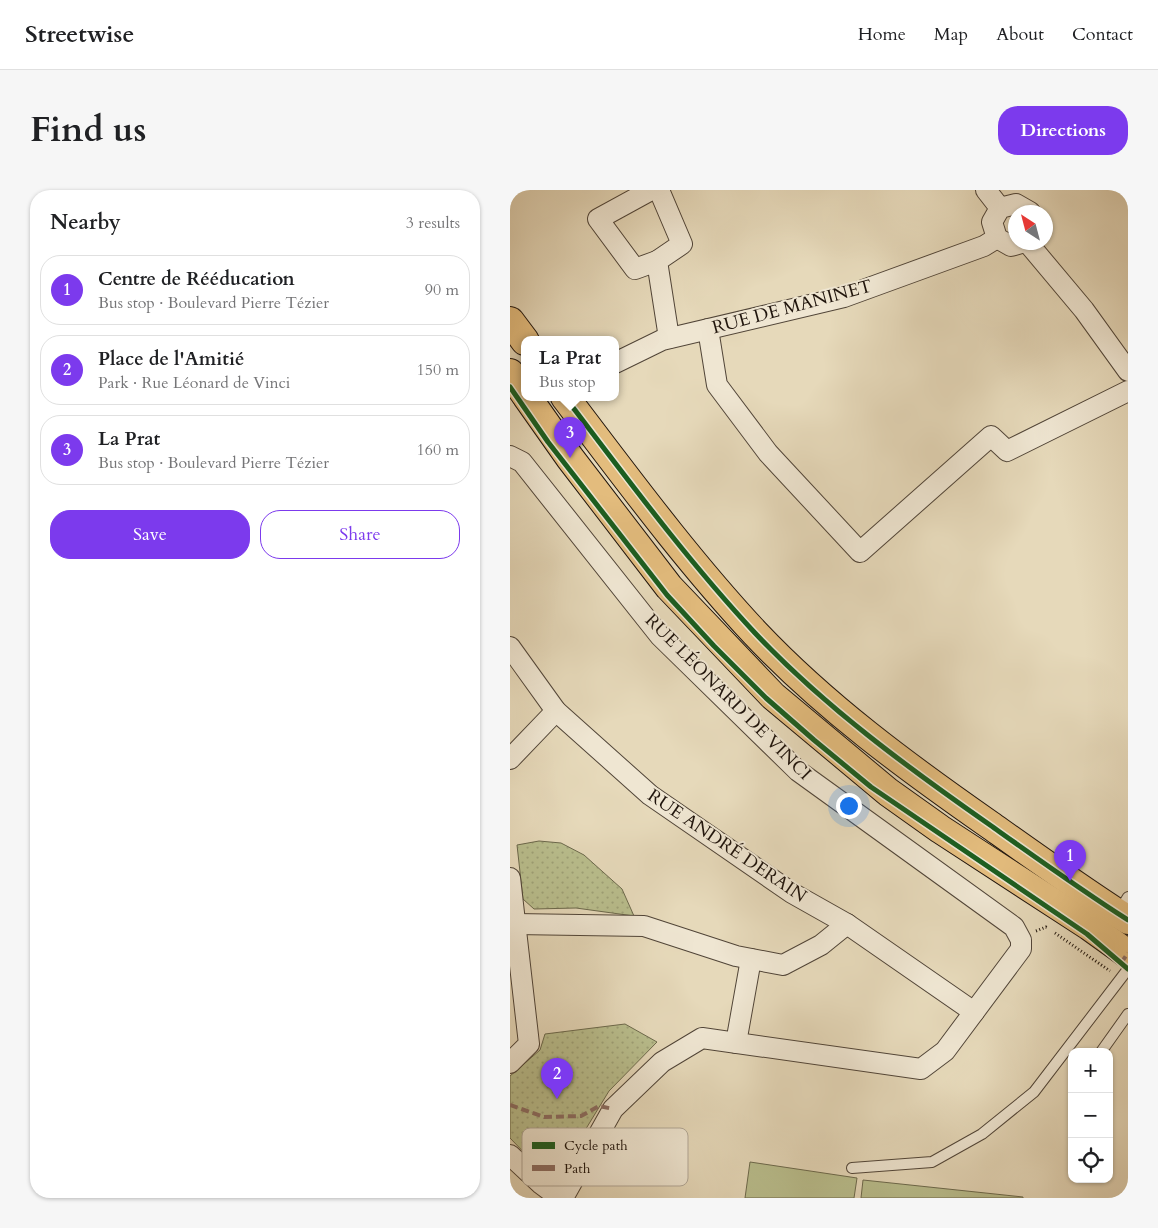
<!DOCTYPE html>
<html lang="en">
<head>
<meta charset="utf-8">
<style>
	:root { --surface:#fff; --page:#f6f6f6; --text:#202124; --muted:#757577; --line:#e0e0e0; --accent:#7c3aed }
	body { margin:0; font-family:Cardo,serif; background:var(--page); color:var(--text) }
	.controls { position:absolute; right:15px; bottom:15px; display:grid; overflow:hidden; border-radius:10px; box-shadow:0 1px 4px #0004 }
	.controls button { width:45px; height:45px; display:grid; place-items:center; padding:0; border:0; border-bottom:1px solid var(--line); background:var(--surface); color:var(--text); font:25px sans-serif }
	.compass { position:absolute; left:498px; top:15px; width:45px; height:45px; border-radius:50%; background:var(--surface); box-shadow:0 1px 4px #0004; rotate:324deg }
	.you { position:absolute; left:338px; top:615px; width:18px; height:18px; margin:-12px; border:4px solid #fff; border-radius:50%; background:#1a73e8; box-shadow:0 0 0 8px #1a73e833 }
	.badge { display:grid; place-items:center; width:32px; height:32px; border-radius:50%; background:var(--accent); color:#fff; font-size:16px; font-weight:700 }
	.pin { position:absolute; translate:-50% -41px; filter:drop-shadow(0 1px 2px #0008) }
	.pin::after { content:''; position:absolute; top:26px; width:18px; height:15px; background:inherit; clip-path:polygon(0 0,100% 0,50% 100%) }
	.popup { position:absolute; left:11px; top:146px; width:98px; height:65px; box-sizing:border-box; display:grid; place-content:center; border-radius:10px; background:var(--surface); filter:drop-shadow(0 1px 4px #0005); font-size:16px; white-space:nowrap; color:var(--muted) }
	.popup b { font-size:19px; color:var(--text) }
	.popup::after { content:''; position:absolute; left:50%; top:100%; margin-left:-10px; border:10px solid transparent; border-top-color:var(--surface) }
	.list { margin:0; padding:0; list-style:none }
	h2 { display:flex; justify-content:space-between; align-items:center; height:65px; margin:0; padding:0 20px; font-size:21px }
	h2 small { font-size:16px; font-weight:400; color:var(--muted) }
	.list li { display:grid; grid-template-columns:32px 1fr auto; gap:15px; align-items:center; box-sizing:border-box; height:70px; margin:0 10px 10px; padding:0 10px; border:1px solid var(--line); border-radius:20px }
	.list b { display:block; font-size:19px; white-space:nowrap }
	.list p { margin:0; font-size:16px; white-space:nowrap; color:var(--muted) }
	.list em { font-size:16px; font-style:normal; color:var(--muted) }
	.actions { display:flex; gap:10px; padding:15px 20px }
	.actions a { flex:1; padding:11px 0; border:1px solid var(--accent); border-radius:20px; text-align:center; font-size:18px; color:var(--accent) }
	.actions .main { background:var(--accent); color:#fff }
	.icon { flex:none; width:28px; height:28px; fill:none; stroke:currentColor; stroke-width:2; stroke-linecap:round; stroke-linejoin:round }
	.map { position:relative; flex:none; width:618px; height:1008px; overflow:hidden; border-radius:20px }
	header { display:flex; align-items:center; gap:30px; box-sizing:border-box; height:70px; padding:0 25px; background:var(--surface); border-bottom:1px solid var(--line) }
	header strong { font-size:24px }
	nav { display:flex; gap:28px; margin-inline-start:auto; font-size:18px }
	.intro { display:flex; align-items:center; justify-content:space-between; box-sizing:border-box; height:120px; padding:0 30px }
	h1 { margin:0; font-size:35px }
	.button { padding:12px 22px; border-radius:20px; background:var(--accent); color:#fff; font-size:18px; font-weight:700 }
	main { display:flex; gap:30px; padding:0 30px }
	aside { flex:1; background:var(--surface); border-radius:20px; box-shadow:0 1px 4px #0004 }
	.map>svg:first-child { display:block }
	.green { fill:url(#green-dots); stroke:#6c694c }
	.pitch { fill:#b9be8d; stroke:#6c694c }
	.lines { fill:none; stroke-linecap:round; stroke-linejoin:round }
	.lane-casing { stroke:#514538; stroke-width:12 }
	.street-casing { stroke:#514538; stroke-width:22 }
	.primary-casing { stroke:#1f140c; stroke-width:30 }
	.path { stroke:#1f140c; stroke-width:3; stroke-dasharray:1 2.5; stroke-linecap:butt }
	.lane { stroke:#efe6d2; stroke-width:10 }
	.street { stroke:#efe6d2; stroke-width:20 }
	.primary { stroke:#e3bc7d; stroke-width:28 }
	.quiet { stroke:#8d6e63; stroke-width:4; stroke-dasharray:8 4; stroke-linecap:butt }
	.cycleway-casing { stroke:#efe6d2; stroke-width:8 }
	.cycleway { stroke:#1b5e20; stroke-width:5 }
	.labels { text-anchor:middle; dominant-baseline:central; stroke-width:4; stroke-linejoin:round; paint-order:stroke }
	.street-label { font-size:18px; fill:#1f140c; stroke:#efe6d2 }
	.key { fill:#efe6d2; stroke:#b1a797; stroke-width:1 }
	.key-label { font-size:14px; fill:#1f140c }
</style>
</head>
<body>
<header>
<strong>Streetwise</strong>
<nav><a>Home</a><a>Map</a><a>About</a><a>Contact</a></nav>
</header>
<div class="intro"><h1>Find us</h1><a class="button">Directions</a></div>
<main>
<aside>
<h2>Nearby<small>3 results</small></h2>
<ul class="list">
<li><span class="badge">1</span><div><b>Centre de Rééducation</b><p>Bus stop · Boulevard Pierre Tézier</p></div><em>90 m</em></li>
<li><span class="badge">2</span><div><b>Place de l'Amitié</b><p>Park · Rue Léonard de Vinci</p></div><em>150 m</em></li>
<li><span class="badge">3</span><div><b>La Prat</b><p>Bus stop · Boulevard Pierre Tézier</p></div><em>160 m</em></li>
</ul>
<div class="actions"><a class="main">Save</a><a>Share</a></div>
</aside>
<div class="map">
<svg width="618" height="1008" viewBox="0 0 618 1008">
	<defs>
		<pattern id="green-dots" width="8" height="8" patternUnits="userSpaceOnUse" patternTransform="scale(1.25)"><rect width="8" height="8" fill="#b9be8d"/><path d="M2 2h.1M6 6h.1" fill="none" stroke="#9fa278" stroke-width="1.8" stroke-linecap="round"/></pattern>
	</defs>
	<rect width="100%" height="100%" fill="#e6d9ba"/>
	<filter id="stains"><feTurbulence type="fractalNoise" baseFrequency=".004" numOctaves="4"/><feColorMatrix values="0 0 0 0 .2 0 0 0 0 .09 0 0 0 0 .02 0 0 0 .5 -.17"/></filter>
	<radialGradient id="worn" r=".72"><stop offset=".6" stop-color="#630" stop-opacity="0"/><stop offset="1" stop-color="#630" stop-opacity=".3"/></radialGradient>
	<!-- green -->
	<g class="green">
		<path d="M29,651L51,653L74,665L112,699L124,726L66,718L24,719L13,709L7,655Z"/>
		<path d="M115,834L147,852L99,901L52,978L27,976L0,948V886L30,860L35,844Z"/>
	</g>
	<!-- pitch -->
	<g class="pitch">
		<path d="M240,972L347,988L344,1008H235Z"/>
		<path d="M353,990L513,1007V1008H351Z"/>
	</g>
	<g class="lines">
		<!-- lane casing -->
		<g class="lane-casing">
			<g id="lane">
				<path d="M608,723L618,707"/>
				<path d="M591,862L618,824"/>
				<path d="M342,978L422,972L472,944L524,902L618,779"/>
			</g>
		</g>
		<!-- street casing -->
		<g class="street-casing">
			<g id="street">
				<path d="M141,0L88,29L125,79L147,71"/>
				<path d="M149,0L172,54L147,71L159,148"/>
				<path d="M476,0L490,18"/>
				<path d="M515,52L501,56L487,48L482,32L490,18L506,14L520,22"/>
				<path d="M517,52L574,120L618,181"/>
				<path d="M198,139L207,195L258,263L350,362L481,246L497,261L618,201"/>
				<path d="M105,173L152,150L334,107L474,56L487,48"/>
				<path d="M0,266L12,272L150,446L288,581L504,737L511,750V759L435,861L411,879L192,848L152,872L103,919L53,1008"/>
				<path d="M0,457L46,521L140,605L282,703L337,734L464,822"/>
				<path d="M0,569L46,521"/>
				<path d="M0,688L19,854L0,873"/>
				<path d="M5,734L134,736L226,766L273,775L311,755L337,734"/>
				<path d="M226,853L241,769"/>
				<path d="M0,965L31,994L50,1008"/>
			</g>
		</g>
		<!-- primary casing -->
		<g class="primary-casing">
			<g id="primary">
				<path d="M0,131L15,151"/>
				<path d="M0,183L15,204"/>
				<path d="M17,207L60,268L159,397L263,506L378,602L430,639L579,736L618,764"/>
				<path d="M55,207C116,287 176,369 245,443C315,517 397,577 480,635C525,667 571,700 618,730"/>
			</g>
		</g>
		<!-- path -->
		<g class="path">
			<path d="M526,741L536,737L538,738"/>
			<path d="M545,743L600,781"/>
		</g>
		<!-- lane -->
		<use href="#lane" class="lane"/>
		<!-- street -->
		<use href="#street" class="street"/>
		<!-- primary -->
		<use href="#primary" class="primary"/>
		<!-- quiet -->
		<g class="quiet">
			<path d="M611,773L618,763"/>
			<path d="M0,915L34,927L71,926L89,916L103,919"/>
		</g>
		<!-- cycleway casing -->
		<g class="cycleway-casing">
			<g id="cycleway">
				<path d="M0,197L38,252L157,405L204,456L256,508L304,550L361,597L577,744L618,779"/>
				<path d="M55,207C116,287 176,369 245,443C315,517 397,577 480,635C525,667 571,700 618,730"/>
			</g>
		</g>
		<!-- cycleway -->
		<use href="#cycleway" class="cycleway"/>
	</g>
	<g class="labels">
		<!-- street labels -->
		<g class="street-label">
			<text transform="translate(282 117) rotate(-15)">RUE DE MANINET</text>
			<text transform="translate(218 507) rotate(45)">RUE LÉONARD DE VINCI</text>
			<text transform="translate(217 656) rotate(34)">RUE ANDRÉ DERAIN</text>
		</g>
	</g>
	<!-- legend -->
	<rect x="12" y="938" width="166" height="58" rx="8" class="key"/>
	<rect x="22" y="952" width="23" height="7" fill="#1b5e20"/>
	<rect x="22" y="975" width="23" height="6" fill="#8d6e63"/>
	<g class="key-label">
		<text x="54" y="960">Cycle path</text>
		<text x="54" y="983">Path</text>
	</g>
	<rect width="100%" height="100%" filter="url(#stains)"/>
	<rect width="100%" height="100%" fill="url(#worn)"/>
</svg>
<div class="controls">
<button>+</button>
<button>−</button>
<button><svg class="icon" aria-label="locate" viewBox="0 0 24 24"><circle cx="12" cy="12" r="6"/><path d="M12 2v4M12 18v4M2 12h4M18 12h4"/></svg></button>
</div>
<svg class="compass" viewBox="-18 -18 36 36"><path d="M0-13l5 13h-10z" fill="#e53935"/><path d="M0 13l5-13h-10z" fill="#757577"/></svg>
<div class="you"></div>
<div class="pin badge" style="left:560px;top:691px">1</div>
<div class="pin badge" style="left:47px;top:909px">2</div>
<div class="pin badge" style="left:60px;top:268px">3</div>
<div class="popup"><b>La Prat</b>Bus stop</div>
</div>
</main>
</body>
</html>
